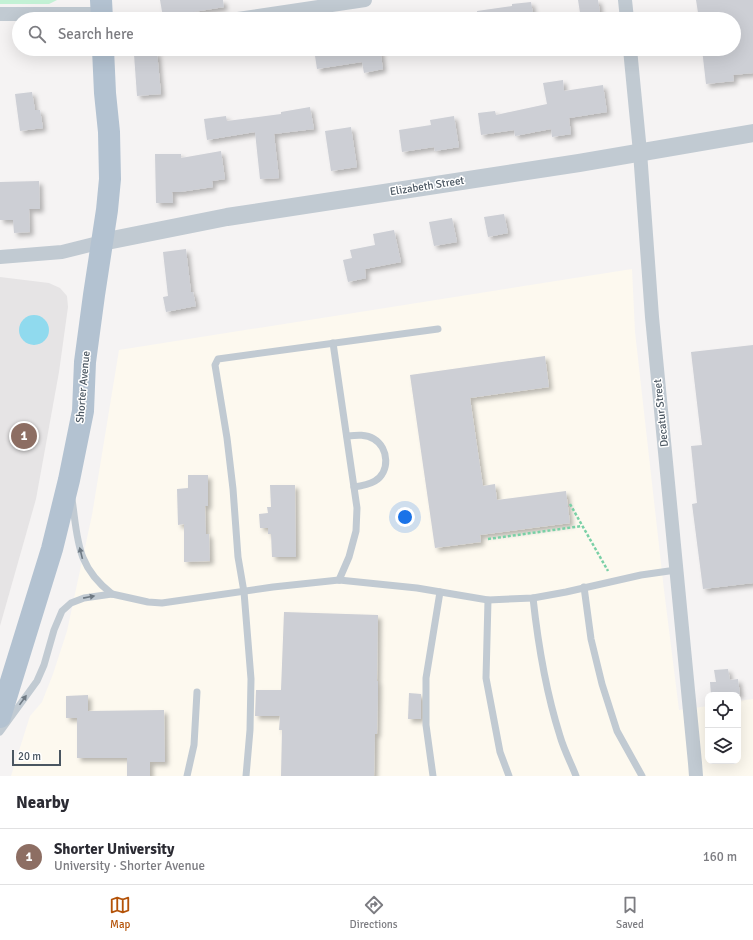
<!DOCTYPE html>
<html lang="en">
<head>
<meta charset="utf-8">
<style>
	:root { --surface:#fff; --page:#f7f7f7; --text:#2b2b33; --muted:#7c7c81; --line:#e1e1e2; --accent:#b45309 }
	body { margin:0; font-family:Signika,sans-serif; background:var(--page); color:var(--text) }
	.controls { position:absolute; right:12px; bottom:12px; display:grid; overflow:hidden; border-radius:8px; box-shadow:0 4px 16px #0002 }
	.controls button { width:36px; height:36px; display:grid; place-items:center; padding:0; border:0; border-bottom:1px solid var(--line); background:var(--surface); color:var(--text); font:20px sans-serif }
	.scale { position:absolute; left:12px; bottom:10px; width:49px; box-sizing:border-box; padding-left:4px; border:2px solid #4a5661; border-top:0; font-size:11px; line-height:14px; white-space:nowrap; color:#4a5661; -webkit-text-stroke:3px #fff; paint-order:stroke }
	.you { position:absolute; left:405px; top:517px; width:14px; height:14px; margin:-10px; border:3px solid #fff; border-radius:50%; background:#1a73e8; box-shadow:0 0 0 6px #1a73e833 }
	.badge { display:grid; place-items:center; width:26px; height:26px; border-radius:50%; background:var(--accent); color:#fff; font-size:13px; font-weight:700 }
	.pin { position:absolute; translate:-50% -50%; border:2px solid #fff; box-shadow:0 1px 4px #0006 }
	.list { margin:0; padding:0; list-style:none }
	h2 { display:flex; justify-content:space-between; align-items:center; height:52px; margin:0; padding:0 16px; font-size:17px }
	h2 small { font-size:13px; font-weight:400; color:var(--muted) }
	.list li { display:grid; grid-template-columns:26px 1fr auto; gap:12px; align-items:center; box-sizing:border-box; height:56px; padding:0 16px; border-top:1px solid var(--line) }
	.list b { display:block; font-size:15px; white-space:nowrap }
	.list p { margin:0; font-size:13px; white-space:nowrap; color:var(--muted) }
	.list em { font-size:13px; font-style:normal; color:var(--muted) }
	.icon { flex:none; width:22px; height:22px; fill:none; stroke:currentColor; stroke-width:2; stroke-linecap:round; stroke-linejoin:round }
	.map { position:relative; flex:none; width:753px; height:776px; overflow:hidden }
	.search { position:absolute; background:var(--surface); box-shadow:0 4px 16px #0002; left:12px; right:12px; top:12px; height:44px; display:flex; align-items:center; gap:10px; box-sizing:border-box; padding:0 14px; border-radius:22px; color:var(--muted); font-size:15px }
	.sheet { height:108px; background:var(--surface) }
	nav { display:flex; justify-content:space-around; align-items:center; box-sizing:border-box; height:56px; border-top:1px solid var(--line); background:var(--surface); font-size:11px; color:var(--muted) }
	nav a { display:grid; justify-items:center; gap:2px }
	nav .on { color:var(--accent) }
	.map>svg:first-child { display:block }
	.commercial { fill:#fdf9ef }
	.education { fill:#e6e4e5 }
	.green { fill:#c3f1d5 }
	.water { fill:#90daee }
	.building { fill:#cdcfd5; filter:url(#shadow) }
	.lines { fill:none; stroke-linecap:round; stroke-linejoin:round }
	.path { stroke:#7ad0a6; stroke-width:2.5; stroke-dasharray:3 2; stroke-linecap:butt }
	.service { stroke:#c1cad2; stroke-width:7 }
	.minor { stroke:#c1cad2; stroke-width:14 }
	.tertiary { stroke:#c1cad2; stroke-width:18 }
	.primary { stroke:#b3c2d1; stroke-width:22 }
	.oneway { fill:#6e7983 }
	.labels { text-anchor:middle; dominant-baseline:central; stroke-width:3; stroke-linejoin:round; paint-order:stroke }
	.street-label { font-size:11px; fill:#4a5661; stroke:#fff }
</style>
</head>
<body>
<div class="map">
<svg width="753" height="776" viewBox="0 0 753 776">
	<defs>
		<filter id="shadow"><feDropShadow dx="3.5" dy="3.5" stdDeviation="2" flood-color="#0004"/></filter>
	</defs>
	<rect width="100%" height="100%" fill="#f5f3f3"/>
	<!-- commercial -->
	<path class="commercial" d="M632,269L635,332L664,590L679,710L708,706V761H738V701L753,699V776H11L30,716L42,702L53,674L67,631L92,515L119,350Z"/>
	<!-- education -->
	<path class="education" d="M0,277L49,283L60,288L67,296L68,307L59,372L36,499L0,626Z"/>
	<!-- green -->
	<path class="green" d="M0,0H57L49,4H0Z"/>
	<!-- water -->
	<circle class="water" cx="34" cy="330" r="15"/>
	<!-- building -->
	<g class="building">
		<path d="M160,0H223L224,7L163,17Z"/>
		<path d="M578,0H598L601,19H581Z"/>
		<path d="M696,0H753V73L733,75L734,81L706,84L702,49H734V19H699Z"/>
		<path d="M531,2L534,19H478L477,11L512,6V4Z"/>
		<path d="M314,49H380L383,69L364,73L362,62L317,69Z"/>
		<path d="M157,52L161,94L137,96L134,54Z"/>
		<path d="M563,80L564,91L603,85L607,112L569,118L571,134L552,137L551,129L515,136L514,130L481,135L478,113L495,111L496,115L547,104L543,83Z"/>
		<path d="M32,92L35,110H40L43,128L20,131L15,94Z"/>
		<path d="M310,107L314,129L274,134L279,178L260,179L255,132L207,140L204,119L226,116L227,121L281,114V112Z"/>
		<path d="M454,116L459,147L435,151L434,147L402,152L399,130L431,125L430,120Z"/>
		<path d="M351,127L357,167L331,171L325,131Z"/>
		<path d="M221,151L225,179L212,181L213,187L180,192H172L173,203H156L155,154H181V158Z"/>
		<path d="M39,181L40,209H29L30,232L14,233L13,220H0V182Z"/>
		<path d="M504,214L508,233L488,237L484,217Z"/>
		<path d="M452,218L457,242L434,246L429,222Z"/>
		<path d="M394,230L401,262L365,269L366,278L348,282L343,260L352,258L350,250L375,245L373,234Z"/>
		<path d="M186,249L191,292H193L196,306L166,312L163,297L168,296L163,252Z"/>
		<path d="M753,345V583L703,589L692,504L697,503L691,446L702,445L691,352Z"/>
		<path d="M545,356L549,387L470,398L483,486L495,484L497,500L566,491L570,523L480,535L481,542L435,548L410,375Z"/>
		<path d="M188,475H208V506H205L206,534H209L210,561L184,562V524L178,525L177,489L188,488Z"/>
		<path d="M270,485H295L296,557H272L271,534H268V528H260L259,514L268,513L267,507H271Z"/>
		<path d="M284,612L378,615L377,681H378V693L377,734H375L374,776H281L282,730H279L280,716H255L256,690H281Z"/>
		<path d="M728,669L730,680L738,679L740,695H711L710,682H716L714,670Z"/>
		<path d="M409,693L421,694V719H408Z"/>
		<path d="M88,695V711L164,710L165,762H150V776H127V758H77V718H66V696Z"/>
	</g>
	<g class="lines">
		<!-- path -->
		<g class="path">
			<path d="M570,504L608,571"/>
			<path d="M488,539L582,526"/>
		</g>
		<!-- service -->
		<g class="service">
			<path d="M333,343L357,508L356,531L349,557L339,580"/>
			<path d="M347,436C357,435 366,434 374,439C389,448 390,472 375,481C368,485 361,486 354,487"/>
			<path d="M72,499C78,540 76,566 112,594"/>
			<path d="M584,587L591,639L602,684L617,731L642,776"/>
			<path d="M533,598C538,644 546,692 560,736C564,750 571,763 576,776"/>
			<path d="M488,600L486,678L500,752L509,776"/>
			<path d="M0,732L37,681L44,665L54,630L62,611L71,603L84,598L112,594L148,602L162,603L273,587L339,580L417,588L488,600L533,598L566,592L641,575L676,570"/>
			<path d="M187,776L194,745L197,692"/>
			<path d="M246,776L250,730L251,679L244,592L238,557L233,489L227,438L215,365L218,359L438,329"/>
			<path d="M433,776L426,725V678L440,592"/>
		</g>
		<!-- minor -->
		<g class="minor">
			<path d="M625,0L627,19"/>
			<path d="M0,14H102"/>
			<path d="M238,19L365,0"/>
			<path d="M630,49L640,152L652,317L695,763L696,776"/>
			<path d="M0,257L62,252L102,242"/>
		</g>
		<!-- tertiary -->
		<path class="tertiary" d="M102,242L227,217L579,163L753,133"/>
		<!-- primary -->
		<g class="primary">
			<path d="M101,0L102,19"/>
			<path d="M0,717L52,549L69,480L83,411L85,362L94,295L107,210L110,179L109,132L105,93L103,49"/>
		</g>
	</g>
	<!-- one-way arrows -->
	<defs><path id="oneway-solid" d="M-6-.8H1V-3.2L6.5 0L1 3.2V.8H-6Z"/></defs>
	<g class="oneway">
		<use href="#oneway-solid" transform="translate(81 553) rotate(-104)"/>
		<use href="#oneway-solid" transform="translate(89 597) rotate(-11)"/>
		<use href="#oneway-solid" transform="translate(23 700) rotate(-54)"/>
	</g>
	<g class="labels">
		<!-- street labels -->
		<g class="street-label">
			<text transform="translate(427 186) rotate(-9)">Elizabeth Street</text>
			<text transform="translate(83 387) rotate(-85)">Shorter Avenue</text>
			<text transform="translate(661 413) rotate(-96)">Decatur Street</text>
		</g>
	</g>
</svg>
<div class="controls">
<button><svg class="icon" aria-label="locate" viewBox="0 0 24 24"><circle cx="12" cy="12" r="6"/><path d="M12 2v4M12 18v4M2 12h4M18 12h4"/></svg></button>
<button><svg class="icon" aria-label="layers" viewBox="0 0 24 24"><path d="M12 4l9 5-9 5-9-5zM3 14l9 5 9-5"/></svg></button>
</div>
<div class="scale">20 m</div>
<div class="you"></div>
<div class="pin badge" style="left:24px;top:436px;background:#8d6e63">1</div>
<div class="search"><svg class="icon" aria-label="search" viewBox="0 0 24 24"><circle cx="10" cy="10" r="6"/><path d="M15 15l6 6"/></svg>Search here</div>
</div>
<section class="sheet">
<h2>Nearby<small></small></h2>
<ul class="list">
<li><span class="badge" style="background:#8d6e63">1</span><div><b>Shorter University</b><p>University · Shorter Avenue</p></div><em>160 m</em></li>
</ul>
</section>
<nav>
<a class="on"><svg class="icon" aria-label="map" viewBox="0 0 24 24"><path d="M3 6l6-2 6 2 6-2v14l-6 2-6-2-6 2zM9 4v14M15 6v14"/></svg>Map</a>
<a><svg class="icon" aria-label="directions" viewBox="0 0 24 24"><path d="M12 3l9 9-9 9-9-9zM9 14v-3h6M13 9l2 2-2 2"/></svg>Directions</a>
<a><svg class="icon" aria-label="saved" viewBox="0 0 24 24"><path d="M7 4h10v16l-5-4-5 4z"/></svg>Saved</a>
</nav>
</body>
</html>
